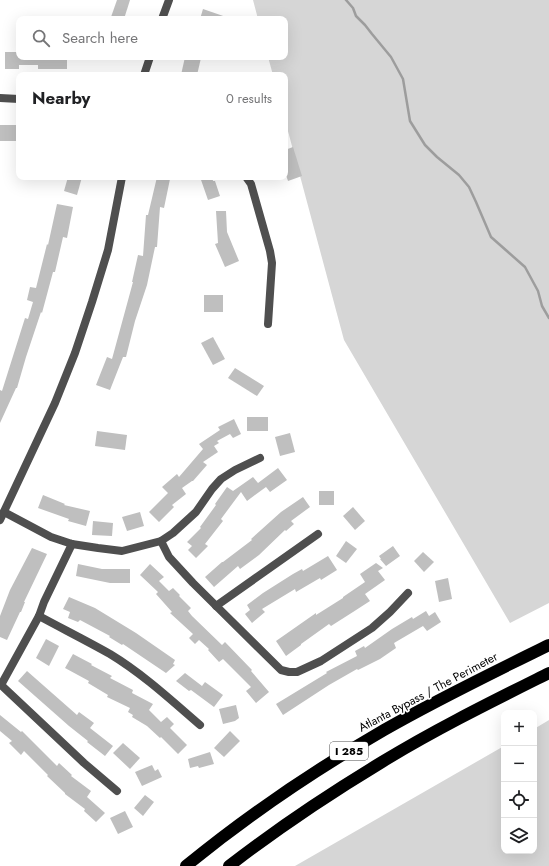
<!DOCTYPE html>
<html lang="en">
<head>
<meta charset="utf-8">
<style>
	:root { --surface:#fff; --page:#f6f6f6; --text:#202124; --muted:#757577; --line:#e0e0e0 }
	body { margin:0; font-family:Jost,sans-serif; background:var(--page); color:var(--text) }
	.controls { position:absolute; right:12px; bottom:12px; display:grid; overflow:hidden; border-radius:8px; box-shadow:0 4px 16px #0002 }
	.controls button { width:36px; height:36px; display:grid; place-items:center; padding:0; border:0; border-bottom:1px solid var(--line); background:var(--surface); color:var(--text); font:20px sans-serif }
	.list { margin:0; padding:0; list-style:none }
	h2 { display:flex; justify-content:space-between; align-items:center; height:52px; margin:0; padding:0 16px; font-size:17px }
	h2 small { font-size:13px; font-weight:400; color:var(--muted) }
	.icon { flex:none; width:22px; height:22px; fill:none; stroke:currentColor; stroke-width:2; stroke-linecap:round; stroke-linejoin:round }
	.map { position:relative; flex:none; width:549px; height:866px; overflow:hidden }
	.search { position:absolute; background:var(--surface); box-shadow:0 4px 16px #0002; left:16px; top:16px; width:272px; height:44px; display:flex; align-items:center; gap:10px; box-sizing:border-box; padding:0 14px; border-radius:8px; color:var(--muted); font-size:15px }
	.panel { position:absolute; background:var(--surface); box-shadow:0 4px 16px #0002; left:16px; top:72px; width:272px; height:108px; border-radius:8px }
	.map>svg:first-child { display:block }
	.green { fill:#d6d6d6 }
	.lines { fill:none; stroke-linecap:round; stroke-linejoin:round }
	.stream { stroke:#9d9d9d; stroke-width:2.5 }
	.building { fill:#bfbfbf }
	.minor { stroke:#4f4f4f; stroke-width:8 }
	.tertiary { stroke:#4f4f4f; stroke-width:8 }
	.motorway { stroke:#000; stroke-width:12 }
	.labels { text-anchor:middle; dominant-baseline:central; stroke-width:3.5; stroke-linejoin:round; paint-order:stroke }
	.shield { fill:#fff; stroke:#4c4c4c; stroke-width:1 }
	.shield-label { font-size:11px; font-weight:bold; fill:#000 }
	.street-label { font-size:12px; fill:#000; stroke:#fff }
</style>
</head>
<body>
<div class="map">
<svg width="549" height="866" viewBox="0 0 549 866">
	<rect width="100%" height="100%" fill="#fff"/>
	<!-- green -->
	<g class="green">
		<path d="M253,0H549V603L510,623L344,340L285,120V75H273L268,57H285V19H258Z"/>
		<path d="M549,720V866H295L504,746V851H534V729Z"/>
	</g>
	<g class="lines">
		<!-- stream -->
		<path class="stream" d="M346,0L353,8L356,16L365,25L372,34L391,57L403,79L410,121L425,145L437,157L459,175L469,187L476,202L491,237L525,267L538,291L542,306L549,318"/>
	</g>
	<!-- building -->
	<g class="building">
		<path d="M117,0H130L124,19H119L111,17Z"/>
		<path d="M203,9L229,18V19H200Z"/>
		<path d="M5,52H19V57H67V69H38V65H19V69H5Z"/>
		<path d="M185,57L201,58L197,75H181Z"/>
		<rect x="0" y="125" width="19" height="16"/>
		<path d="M293,147L302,176L288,181L285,172V150Z"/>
		<path d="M68,177H82L77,195L64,191Z"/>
		<path d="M157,177L170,179L164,208L160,207L157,247H155L147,285L135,321L126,357H123L110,390L96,385L107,357L112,359L133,282H132L138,255L143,256L146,215H148Z"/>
		<path d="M200,177H212L213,181H215L220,196L208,200Z"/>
		<path d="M57,204L73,207L67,238L63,237L55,272H53L42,313L41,312L26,357L17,388H16L0,423V390L2,391L25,318L28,319L33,302L27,300L30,287L36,288L47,244L48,245Z"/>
		<path d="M216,211H226L227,232L239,261L225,267L215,244L218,243Z"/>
		<rect x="204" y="295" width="19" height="17"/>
		<path d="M213,337L225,359L213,365L201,343Z"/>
		<path d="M235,368L264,386L257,396L228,378Z"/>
		<rect x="247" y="417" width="21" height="14"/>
		<path d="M234,419L241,434L233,438L230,434L217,441L219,443L214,446L218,452L203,462L207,465L193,481H192L182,488L186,494L172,505L174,507L159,522L149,512L168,493L162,487L177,474L179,477L203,449L199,444L220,430L218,427Z"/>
		<path d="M97,431L127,435L125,450L95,446Z"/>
		<path d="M290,433L295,452L280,456L275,437Z"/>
		<path d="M278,468L287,480L270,492L266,487L247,501L241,492L221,519L223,521L205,544L208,546L196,558L188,550L192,546L187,542L201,528L200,527L216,505L215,504L227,487L233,491L253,477L258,483Z"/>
		<rect x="319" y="491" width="15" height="14"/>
		<path d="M43,495L65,504L64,505L90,511L86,526L68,521L69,519L38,508Z"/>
		<path d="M303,497L310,507L291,521L294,524L286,531L285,530L259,555L240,569L238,566L214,587L205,577L222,562H223L252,540L251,539L281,512Z"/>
		<path d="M353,507L365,521L355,530L343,516Z"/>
		<path d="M140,512L144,526L127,531L122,517Z"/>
		<path d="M93,521L113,523L112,536L92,535Z"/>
		<path d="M346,541L357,549L346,563L336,556Z"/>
		<path d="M393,546L400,556L386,566L380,559H381L379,556Z"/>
		<path d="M32,548L47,554L24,602H25L21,612H20L7,640L0,637V616L10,590Z"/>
		<path d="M423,552L434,562L424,572L414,561Z"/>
		<path d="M328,556L337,570L321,580L320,578L296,592L295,589L262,609L265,612L252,623L245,614L250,610L247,605L263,593L293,574L302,569L303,571Z"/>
		<path d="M376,563L383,568L378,571L385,580L365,594L370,601L353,612L331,626L329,624L301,644V645L286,656L276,641L316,613V615L343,598V597L365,582L360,574Z"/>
		<path d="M78,564L102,569H130V583H110L76,576Z"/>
		<path d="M150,564L164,577L159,581L169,591L173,588L180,595L179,596L191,608L188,611L192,616L222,645L225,642L252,670L251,671L269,692L256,703L246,691L251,687L223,659L219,662L208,650L209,649L199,640L195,644L189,638L193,634L170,613L172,612L156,594L158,592L140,575Z"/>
		<path d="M448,578L452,599L439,602L435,581Z"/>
		<path d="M69,597L95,608L136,633L175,660L173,664L175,665L166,673L123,644L122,645L109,637L110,636L80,620L78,622L68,618L70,612L63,609Z"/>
		<path d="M426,611L429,616L435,612L441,622L427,631L423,626L394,643L396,648L380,659L358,670L357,669L329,685L283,715L276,704L327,673L326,672L357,656L355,651L364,646L365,648L392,629L412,617L413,619Z"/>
		<path d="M46,639L59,646L49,666L36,658Z"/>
		<path d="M73,654L92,664L91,665L112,676L110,678L133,690L132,693L153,704L149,710L161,722L167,717L174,724L170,728L187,745L178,754L161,737L160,738L147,726L132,717L133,715L128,712L130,708L107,697L108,695L88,683L89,681L65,668Z"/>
		<path d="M27,671L77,715L79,712L94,723L90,728L113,746L105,756L87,742L88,741L69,726L18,681Z"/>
		<path d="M185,673L202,686L205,682L223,695L214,707L191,690L189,691L176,681Z"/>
		<path d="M236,705L239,718L235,721L223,724L219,709Z"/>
		<path d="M0,715L21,732L22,731L57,766L59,763L72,775L71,776L91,791L87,797L105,813L96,822L84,811L85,809L65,794V793L47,776L48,775L24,751L21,755L9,743L12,741L0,731Z"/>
		<path d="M230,731L240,741L224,757L214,748Z"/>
		<path d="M123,743L140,758L130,769L113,753Z"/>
		<path d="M210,752L214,764L199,768L198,766L190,768L188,759Z"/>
		<path d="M152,765L155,771L158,769L162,777L142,786L135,772Z"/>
		<path d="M145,795L154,802L143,816L134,808Z"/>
		<path d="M125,811L133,827L118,834L110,818Z"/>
	</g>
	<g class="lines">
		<!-- minor -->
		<g class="minor">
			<path d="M0,98L19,99"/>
			<path d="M246,177L251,184L270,251L272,263L268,324"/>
			<path d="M4,512L51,537L72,544L98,548L122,551L161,541L173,533L196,512L212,489L221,479L235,470L260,458"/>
			<path d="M161,541L169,557L193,583L281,670L289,672H297L321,661L372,628L390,612L408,593"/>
			<path d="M72,544L44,602L39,616L1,685L84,763L117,791"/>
			<path d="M216,606L318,534"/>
			<path d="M39,616C63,629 87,641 110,654C143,674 171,700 200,725"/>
		</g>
		<!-- tertiary -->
		<g class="tertiary">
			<path d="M162,19L169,0"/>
			<path d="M144,75L150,57"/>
			<path d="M0,520L55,403L75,353L92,302L108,250L122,177"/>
		</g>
		<!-- motorway -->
		<g class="motorway">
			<path d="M186,866C248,815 315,770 384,730C438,699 494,672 549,645"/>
			<path d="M229,866C278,828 329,794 382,762C436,729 493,701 549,673"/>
		</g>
	</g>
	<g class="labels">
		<!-- shield labels -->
		<rect class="shield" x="330" y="742" width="38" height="18" rx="3"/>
		<g class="shield-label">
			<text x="349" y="751">I 285</text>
		</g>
		<!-- street labels -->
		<g class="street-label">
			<text transform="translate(428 692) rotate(-28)">Atlanta Bypass / The Perimeter</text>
		</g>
	</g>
</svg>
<div class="controls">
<button>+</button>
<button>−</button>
<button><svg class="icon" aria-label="locate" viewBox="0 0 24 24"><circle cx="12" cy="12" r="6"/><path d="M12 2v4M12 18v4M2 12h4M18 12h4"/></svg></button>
<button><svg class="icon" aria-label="layers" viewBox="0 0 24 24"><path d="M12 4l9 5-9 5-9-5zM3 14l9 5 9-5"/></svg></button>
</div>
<div class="search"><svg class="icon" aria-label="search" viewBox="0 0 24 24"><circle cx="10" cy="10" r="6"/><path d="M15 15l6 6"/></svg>Search here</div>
<section class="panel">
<h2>Nearby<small>0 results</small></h2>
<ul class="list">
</ul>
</section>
</div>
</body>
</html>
